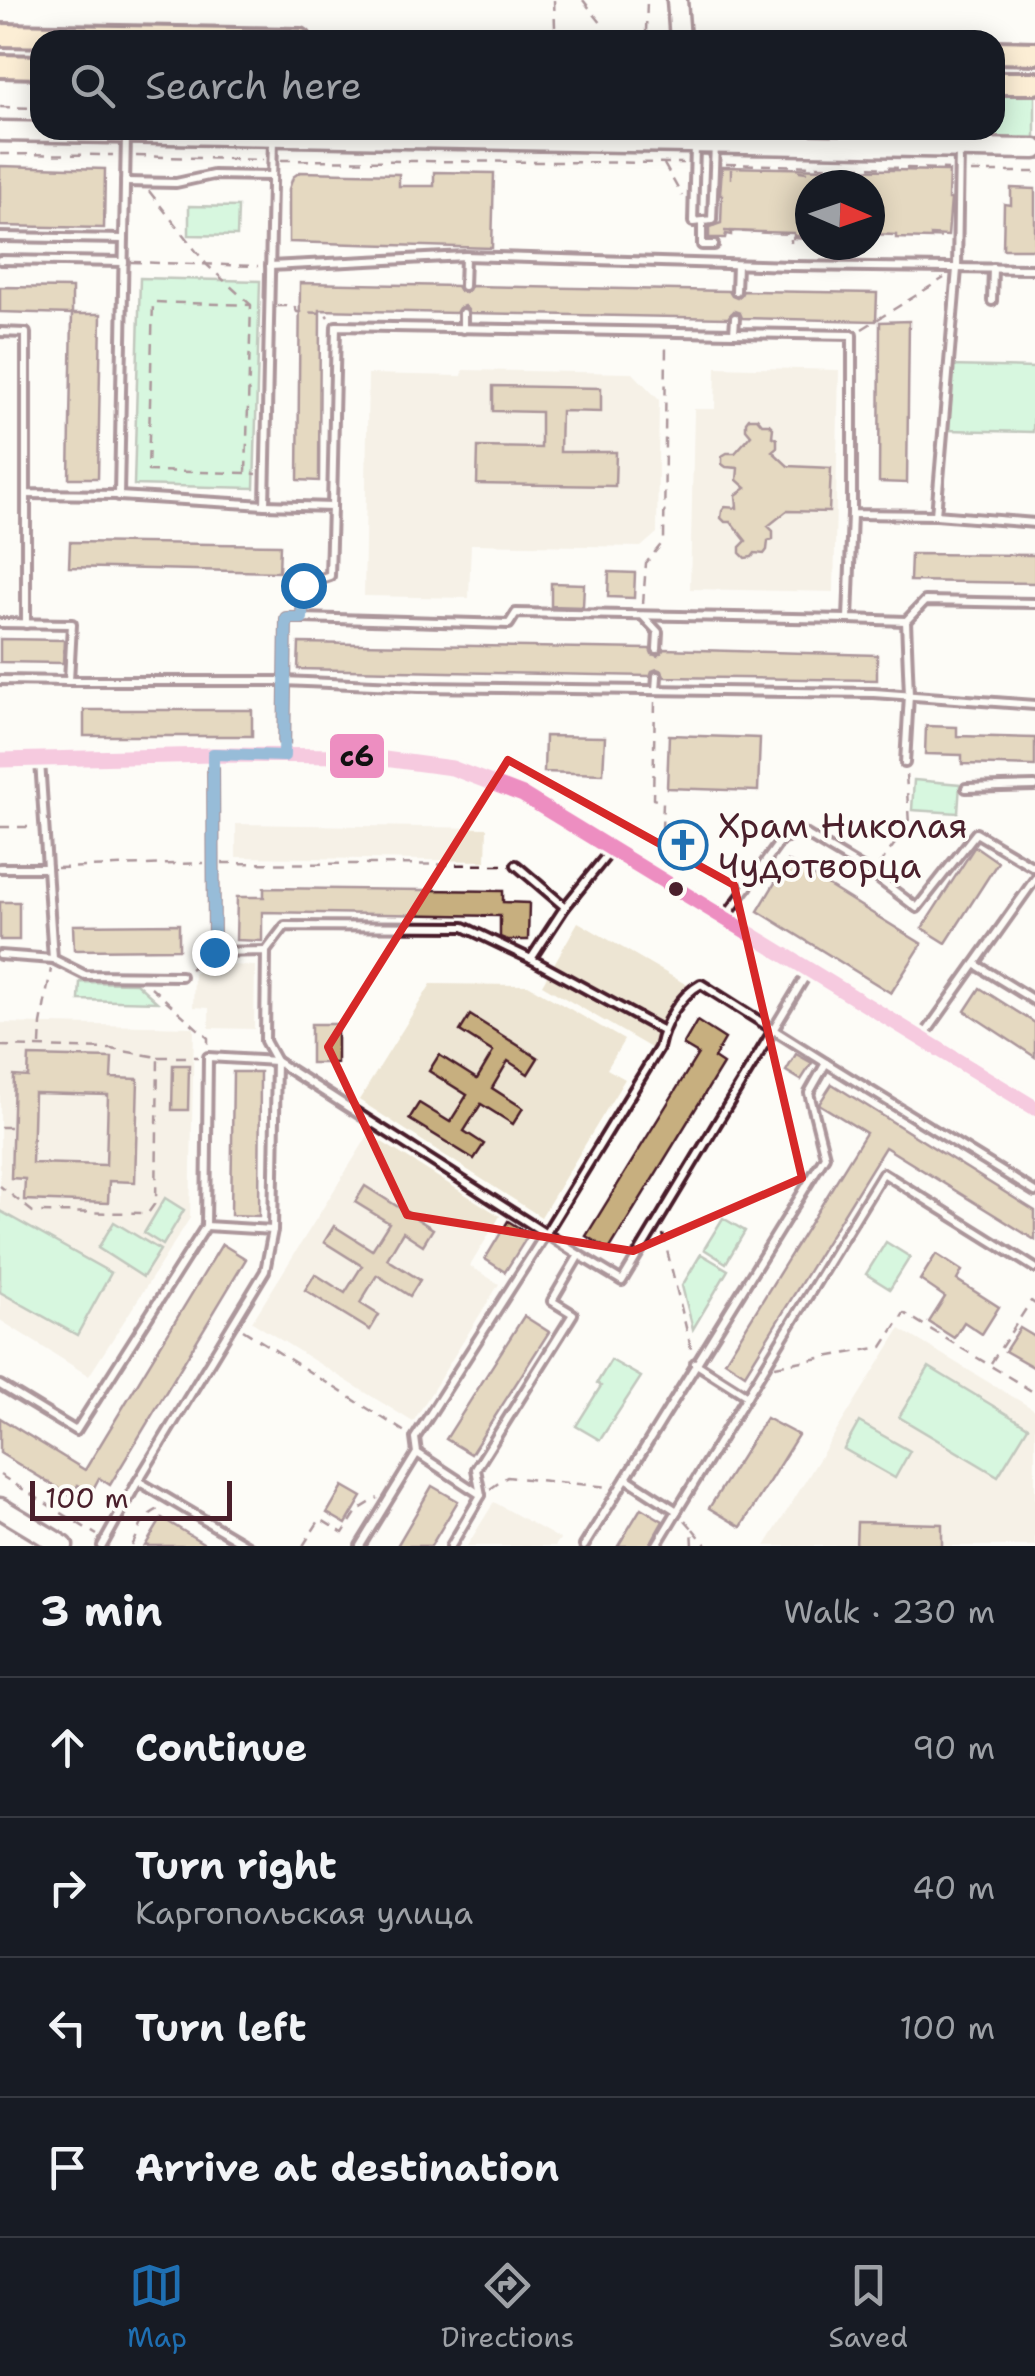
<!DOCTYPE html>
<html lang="en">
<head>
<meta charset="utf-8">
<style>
	:root { --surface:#171b24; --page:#20242c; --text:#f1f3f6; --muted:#9ea1a6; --line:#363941; --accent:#1f6fb2 }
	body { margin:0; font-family:"Shantell Sans",sans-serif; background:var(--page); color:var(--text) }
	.compass { position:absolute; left:795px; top:170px; width:90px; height:90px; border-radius:50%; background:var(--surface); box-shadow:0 5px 25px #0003; rotate:92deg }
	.scale { position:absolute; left:30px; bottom:25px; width:202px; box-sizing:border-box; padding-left:10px; border:5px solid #4a1f2b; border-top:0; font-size:28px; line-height:35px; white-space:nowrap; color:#4a1f2b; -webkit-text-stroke:8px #fdfcf7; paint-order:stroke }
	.stop { position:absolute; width:30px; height:30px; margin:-22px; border:8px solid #1f6fb2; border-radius:50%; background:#fff }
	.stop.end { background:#1f6fb2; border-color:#fff; box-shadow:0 2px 10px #0008 }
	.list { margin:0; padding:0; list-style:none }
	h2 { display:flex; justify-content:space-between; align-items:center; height:130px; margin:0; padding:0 40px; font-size:42px }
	h2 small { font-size:32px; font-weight:400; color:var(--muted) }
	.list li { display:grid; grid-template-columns:65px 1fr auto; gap:30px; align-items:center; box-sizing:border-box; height:140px; padding:0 40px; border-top:2px solid var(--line) }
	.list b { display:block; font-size:38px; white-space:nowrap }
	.list p { margin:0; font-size:32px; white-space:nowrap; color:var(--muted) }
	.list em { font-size:32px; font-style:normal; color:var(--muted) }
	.icon { flex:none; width:55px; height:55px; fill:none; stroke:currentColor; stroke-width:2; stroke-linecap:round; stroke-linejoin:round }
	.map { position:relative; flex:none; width:1035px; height:1546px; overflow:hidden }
	.search { position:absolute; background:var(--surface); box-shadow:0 5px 25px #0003; left:30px; right:30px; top:30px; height:110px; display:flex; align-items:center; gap:25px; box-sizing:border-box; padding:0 35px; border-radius:30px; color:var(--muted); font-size:38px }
	.sheet { height:690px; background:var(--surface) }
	nav { display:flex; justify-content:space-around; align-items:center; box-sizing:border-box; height:140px; border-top:2px solid var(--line); background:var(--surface); font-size:28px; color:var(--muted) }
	nav a { display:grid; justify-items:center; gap:5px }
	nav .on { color:var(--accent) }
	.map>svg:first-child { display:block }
	.built { fill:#ede5d3 }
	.green { fill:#a8f2c1; stroke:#798876; stroke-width:2.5 }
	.building { fill:#c7af7f; stroke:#4a1f2b; stroke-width:2.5; fill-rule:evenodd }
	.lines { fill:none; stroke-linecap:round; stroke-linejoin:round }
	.lane-casing { stroke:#4a1f2b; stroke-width:14 }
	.street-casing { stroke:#4a1f2b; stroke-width:20 }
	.secondary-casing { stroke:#4a1f2b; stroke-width:25 }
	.primary-casing { stroke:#4a1f2b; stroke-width:28 }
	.path { stroke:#4a1f2b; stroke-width:2.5; stroke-dasharray:10 8; stroke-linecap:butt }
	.lane { stroke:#fdfcf7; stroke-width:6 }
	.street { stroke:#fdfcf7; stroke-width:12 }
	.secondary { stroke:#fdfcf7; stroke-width:18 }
	.primary { stroke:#faddab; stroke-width:20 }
	.bus-1-casing { stroke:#fdfcf7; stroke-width:22 }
	.bus-1 { stroke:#ed8ec1; stroke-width:15 }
	.route { stroke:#1f6fb2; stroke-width:12 }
	.marked { fill:none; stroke:#d62828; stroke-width:8; stroke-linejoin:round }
	.bus-dot { fill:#4a1f2b; stroke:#fdfcf7; stroke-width:4 }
	.labels { text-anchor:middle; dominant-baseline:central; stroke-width:8; stroke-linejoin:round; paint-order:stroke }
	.poi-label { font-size:35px; fill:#4a1f2b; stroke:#fdfcf7; text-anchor:start }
	.line-badge { stroke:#fdfcf7; stroke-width:4 }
	.pale-badge-label { font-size:28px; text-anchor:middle; font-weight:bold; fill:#111 }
</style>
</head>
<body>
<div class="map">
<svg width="1035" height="1546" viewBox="0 0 1035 1546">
	<rect width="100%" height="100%" fill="#fdfcf7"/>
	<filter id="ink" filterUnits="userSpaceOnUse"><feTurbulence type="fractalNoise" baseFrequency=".01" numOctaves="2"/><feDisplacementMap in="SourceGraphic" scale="20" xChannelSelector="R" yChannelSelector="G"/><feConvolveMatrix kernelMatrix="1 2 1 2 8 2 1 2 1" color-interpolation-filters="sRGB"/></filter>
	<g filter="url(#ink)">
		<!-- built -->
		<g class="built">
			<path d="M716,367L839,370L834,592L690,589L694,409H715Z"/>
			<path d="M463,370L633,373L659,400L657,533L641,547L471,544L469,598L364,596L368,374L462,376Z"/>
			<path d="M236,824L487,828L486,861L236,857Z"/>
			<path d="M578,922L687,985L651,1048L542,985Z"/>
			<path d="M207,964L255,966L254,1029L209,1028V1008L193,1007L194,974Z"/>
			<path d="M431,984L528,985L624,1040L607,1069L625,1079L541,1217L359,1100Z"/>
			<path d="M0,1023L194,1027L190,1218L89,1376L0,1320Z"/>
			<path d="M369,1134L500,1216L470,1266L499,1284L413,1422L252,1322Z"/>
			<path d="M900,1329L1035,1410V1546H765Z"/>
			<path d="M494,1502L560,1539L555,1546H467Z"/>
		</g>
		<!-- green -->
		<g class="green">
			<path d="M995,90H1035V141L813,136L810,130H995Z"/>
			<path d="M189,206L238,207L237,236L189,235Z"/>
			<path d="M140,278L260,281L254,488L134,485Z"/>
			<path d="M949,366L1035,368L1033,432L948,430Z"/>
			<path d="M914,780L960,784L958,813L912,810Z"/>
			<path d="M80,982L136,983L157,1002L79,1000Z"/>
			<path d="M165,1198L184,1210L163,1245L144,1233Z"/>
			<path d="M0,1211L111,1273L77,1335L0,1292Z"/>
			<path d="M723,1218L745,1231L726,1263L704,1249Z"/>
			<path d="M114,1222L160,1250L143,1277L98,1248Z"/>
			<path d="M886,1242L910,1257L890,1289L866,1274Z"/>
			<path d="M701,1254L728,1270L693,1329L682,1286Z"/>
			<path d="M611,1360L641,1377L600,1440L576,1426L601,1386L597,1383Z"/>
			<path d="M929,1367L1028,1427L998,1476L899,1417Z"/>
			<path d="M859,1422L910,1451L895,1478L844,1449Z"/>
		</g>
		<!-- building -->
		<g class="building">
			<path d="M0,166L105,169L104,228L0,226Z"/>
			<path d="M722,167L949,171L948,199H951L948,236L931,235V239L896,238V235L870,234V185H810V236H794V233L731,231V235L726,234L725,238H709V227L721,223L722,195H720Z"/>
			<path d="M300,172L399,174V186H434V172L494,173L492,248L289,242V189L293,177Z"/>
			<path d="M1011,188L1035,189V249H1003L1004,204L1011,205Z"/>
			<path d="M300,283L457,286L460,291L465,293L469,290L471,286L729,291L732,296L737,298L741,295L743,291L877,293L876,321L742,318L740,313L734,311L728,318L470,313L464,306L459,308L456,313L320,310L319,481L298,480Z"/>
			<path d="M0,287L72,288V314L0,312Z"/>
			<path d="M72,314H101L98,478H69Z"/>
			<path d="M909,321L907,483L879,482L880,322Z"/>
			<path d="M493,386L601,388V412L561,411L560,452H616L615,486L477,484L478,447L541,448V412L493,411Z"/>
			<path d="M749,418H757L762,424H769L773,428L772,436L777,439V447L772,451L788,466L831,468L829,512L787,511L768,526L773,531V539L768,541L767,550L764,554L755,553L752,557L745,558L740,553V547L746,541L731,522H725L721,518L722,511L725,507L737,508L736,495L746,488L737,480L738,468L726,467L722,464V456L727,453H735L751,435L746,429V422Z"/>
			<path d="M70,542L280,545L279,572L69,567Z"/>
			<path d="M911,554L1035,555V583L910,581Z"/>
			<path d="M609,572L635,573L634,598L608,597Z"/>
			<path d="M551,583L584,584L583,607L551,606Z"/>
			<path d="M0,639L64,640L63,663L0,662Z"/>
			<path d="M299,643L650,649L652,654L658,656L664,649L877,655V680L664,677L662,671L657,669L652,671L650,676L298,669Z"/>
			<rect x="84" y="710" width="168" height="26"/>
			<path d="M926,726L957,727V736L1035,738V766L962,764V755L925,754Z"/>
			<path d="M669,735L760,738L758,791L667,788Z"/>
			<path d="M545,736L605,737L603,774L544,772Z"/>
			<path d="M676,834L692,835L690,856L674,855Z"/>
			<path d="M975,846L998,862L946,943L922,928Z"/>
			<path d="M788,861L922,944L891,993L758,911Z"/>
			<path d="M264,888L503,891V902L529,903L528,940H507L500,937V916L262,912V941L236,940L237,897H264Z"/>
			<rect x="0" y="902" width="19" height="38"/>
			<path d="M179,924V949L74,950L73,925Z"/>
			<path d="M980,988L1035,1023V1057L965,1011Z"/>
			<path d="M470,1015L538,1058L528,1074L508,1061L492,1088L523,1108L513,1124L481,1104L464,1131L484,1144L474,1159L409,1119L419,1103L450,1122L467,1095L429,1071L439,1055L477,1079L493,1052L460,1031Z"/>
			<path d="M697,1021L725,1039L714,1058L723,1064L609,1250L586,1236L698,1054L683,1045Z"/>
			<rect x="311" y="1024" width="26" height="39"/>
			<path d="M796,1054L812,1063L801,1080L786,1071Z"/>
			<path d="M29,1056L112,1058L111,1078L138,1079L135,1182L109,1181L108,1203L24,1200L25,1179L11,1178L14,1076L28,1077ZM34,1093L108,1095L106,1165L32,1163Z"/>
			<path d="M173,1065H189L188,1110H172Z"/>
			<path d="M233,1072H260L259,1216L231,1215Z"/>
			<path d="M832,1084L1035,1211V1240L885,1147L745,1374L725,1361L866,1133L819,1104Z"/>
			<path d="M365,1186L433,1229L423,1245L403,1232L387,1259L420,1280L410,1296L377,1275L360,1303L379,1315L370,1330L305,1290L315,1274L345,1293L362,1266L324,1242L334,1226L372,1250L389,1223L355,1202Z"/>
			<path d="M508,1221L529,1234L505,1272L485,1259Z"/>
			<path d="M222,1244L246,1259L110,1485L99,1478L91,1493L78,1485L71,1496L0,1453V1418L85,1470Z"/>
			<path d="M936,1254L962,1271L957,1280L999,1307L982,1334L964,1322L954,1338L929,1322L945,1297L920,1280Z"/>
			<path d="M524,1316L549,1332L471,1454L446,1439Z"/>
			<path d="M1020,1328L1035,1337V1368L1005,1351Z"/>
			<path d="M766,1418L798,1435L741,1527L709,1508Z"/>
			<path d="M343,1486L362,1497L346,1524L327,1513Z"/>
			<path d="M432,1486L458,1501L431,1546H397Z"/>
			<path d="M641,1508L663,1521L649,1546H618Z"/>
			<path d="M162,1518L208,1546H145Z"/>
			<path d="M857,1522L942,1524V1546H856Z"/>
		</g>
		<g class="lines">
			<!-- lane casing -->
			<g class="lane-casing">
				<g id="lane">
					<path d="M695,146L693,222L712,220L715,144"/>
					<path d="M959,149L957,269L936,515L1035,523"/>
					<path d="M125,182L176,183L213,175L272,176"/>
					<path d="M702,223V245H714"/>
					<path d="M0,237L124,239"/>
					<path d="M0,260L124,262"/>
					<path d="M270,266L465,256L791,266L1035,269"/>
					<path d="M464,286L465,257"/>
					<path d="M736,291L737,265"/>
					<path d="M992,301L993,268"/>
					<path d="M463,329V313"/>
					<path d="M0,332L26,333V494L119,495L126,135"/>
					<path d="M734,333L735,318"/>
					<path d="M119,496L265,505L273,138"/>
					<path d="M265,505L332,507L330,576L303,585L302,618H286L284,756"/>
					<path d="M332,507L336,326L852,335V514L936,515"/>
					<path d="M852,514L848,619L906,621L925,601L1035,603"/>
					<path d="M643,616L658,632L657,649"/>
					<path d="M302,618L509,624L516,613L848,619"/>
					<path d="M0,623L72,624L69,681H284L419,687L874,693L1035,705"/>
					<path d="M26,624V494"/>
					<path d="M0,680L69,681"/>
					<path d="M656,690L657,676"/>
					<path d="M40,761L53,959L85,975L181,976"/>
					<path d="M905,763L909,695L906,621"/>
					<path d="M966,788L1035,786"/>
					<path d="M516,865L565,907L611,850"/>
					<path d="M0,868H47"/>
					<path d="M725,918L781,840L802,832L872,874L917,908L976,833L1035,868"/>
					<path d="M266,951L285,926L464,927L531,959L565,907"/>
					<path d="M0,955L53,959"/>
					<path d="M531,959L663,1031"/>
					<path d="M975,964L1035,1001"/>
					<path d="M923,1037L1035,879"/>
					<path d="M826,1063L1035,1192"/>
					<path d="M206,1226L273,1230"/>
					<path d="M695,1363L747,1396"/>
					<path d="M0,1385L76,1431L206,1226L208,1057L276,1061L579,1255"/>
					<path d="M417,1453L481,1495"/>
					<path d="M626,1478L677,1511L656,1546"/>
					<path d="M138,1481L248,1546"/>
					<path d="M677,1511L883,1173L1035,1268"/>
					<path d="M102,1546L138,1481L265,1271L273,1230L276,1061L265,1041L266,951L214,952L213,755"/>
					<path d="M360,1546L417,1453L415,1438L546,1233L659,1048C664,1023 679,996 701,984L826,1063L809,1093L825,1156L584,1546"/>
					<path d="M451,1546L481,1495L476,1469L573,1314L552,1301L579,1255L622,1281L808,972"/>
				</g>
			</g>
			<!-- street casing -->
			<g class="street-casing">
				<path id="street" d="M0,760L213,755L362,756L452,768L523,795L1035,1108"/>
			</g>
			<!-- secondary casing -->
			<g class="secondary-casing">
				<g id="secondary">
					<path d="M677,0L680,40"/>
					<path d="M0,131L1035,149"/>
					<path d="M0,1508L63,1546"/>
				</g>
			</g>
			<!-- primary casing -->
			<g class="primary-casing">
				<g id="primary">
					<path d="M0,35L300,40"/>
					<path d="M995,52L1035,53"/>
					<path d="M0,66L40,67"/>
					<path d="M995,83H1035"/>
				</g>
			</g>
			<!-- path -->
			<g class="path">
				<path d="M554,0L555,27"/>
				<path d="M583,0L605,28"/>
				<path d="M646,32L647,0"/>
				<path d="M0,107L40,108"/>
				<path d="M0,154L113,155"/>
				<path d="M136,156L263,160"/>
				<path d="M281,160L683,163"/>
				<path d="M664,164L682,196"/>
				<path d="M726,164L948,169"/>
				<path d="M799,171L807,172"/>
				<path d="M971,172H1035"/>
				<path d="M731,179V165"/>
				<path d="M149,191L207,265L251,305H259"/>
				<path d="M805,230L804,234L810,235"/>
				<path d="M724,231L791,234V243"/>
				<path d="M931,237L947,238"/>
				<path d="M792,238L810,239"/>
				<path d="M131,262L258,266"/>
				<path d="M277,306H294L297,312L325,313L328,317"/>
				<path d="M862,329L944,278"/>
				<path d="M246,473L148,471L153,302L251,305L246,473L257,474"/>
				<path d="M643,604L646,563L664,541L666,343"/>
				<path d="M655,702L653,799L663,802L661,857"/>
				<path d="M0,827H33"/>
				<path d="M222,863L504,865"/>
				<path d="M879,865L909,825L906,773"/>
				<path d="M57,868L204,863"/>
				<path d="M190,969L208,956"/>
				<path d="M151,987L208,1038V1049"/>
				<path d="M40,1045L41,1024L51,969"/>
				<path d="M0,1046L111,1049L158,1057L156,1202L148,1213L33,1212L0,1186"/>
				<path d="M158,1057H198"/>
				<path d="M0,1127H12"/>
				<path d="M663,1234L692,1352"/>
				<path d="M243,1330L405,1432"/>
				<path d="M991,1363L1031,1301L1035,1304"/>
				<path d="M775,1366L882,1347L904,1313L1035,1393"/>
				<path d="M0,1475L97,1535"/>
				<path d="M490,1489L507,1477L608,1487"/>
				<path d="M685,1520L692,1528L693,1546"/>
				<path d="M693,1529L707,1546"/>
				<path d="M132,1546C143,1526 138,1518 163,1507"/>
				<path d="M303,1546L320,1519L343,1533L358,1510L378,1498"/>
			</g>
			<!-- lane -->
			<use href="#lane" class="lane"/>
			<!-- street -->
			<use href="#street" class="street"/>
			<!-- secondary -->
			<use href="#secondary" class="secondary"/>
			<!-- primary -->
			<use href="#primary" class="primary"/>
			<!-- bus-1 casing -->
			<g class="bus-1-casing">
				<path id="bus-1" d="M0,760L213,755L362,756L452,768L523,795L1035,1108"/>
			</g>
			<!-- bus-1 -->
			<use href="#bus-1" class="bus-1"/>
		</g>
	</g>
	<g class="lines" filter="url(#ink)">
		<!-- route -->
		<path class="route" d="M214,952L213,754L284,756L286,618H302L303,585"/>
	</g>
	<!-- marked area -->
	<path d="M0 0H1035V1546H0ZM508,760L734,885L802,1178L633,1251L407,1215L328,1047Z" fill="#fdfcf7" fill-opacity=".55" fill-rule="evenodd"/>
	<path class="marked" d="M508,760L734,885L802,1178L633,1251L407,1215L328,1047Z"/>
	<!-- icons -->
	<defs>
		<g id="church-ring" transform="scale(2.5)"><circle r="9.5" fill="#fdfcf7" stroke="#1f6fb2" stroke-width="1.5"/><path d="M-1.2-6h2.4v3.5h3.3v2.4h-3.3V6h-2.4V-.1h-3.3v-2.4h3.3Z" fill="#1f6fb2"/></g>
	</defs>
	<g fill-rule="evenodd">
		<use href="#church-ring" x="683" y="845"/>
	</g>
	<!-- markers -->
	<circle class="bus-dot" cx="676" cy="889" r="9"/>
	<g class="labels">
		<!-- poi labels -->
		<g class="poi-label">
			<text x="718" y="825">Храм Николая<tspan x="718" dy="40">Чудотворца</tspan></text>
		</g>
	</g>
	<rect class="line-badge" x="328" y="732" width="58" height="48" rx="10" fill="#ed8ec1"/>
	<g class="pale-badge-label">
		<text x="357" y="766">с6</text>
	</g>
</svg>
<svg class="compass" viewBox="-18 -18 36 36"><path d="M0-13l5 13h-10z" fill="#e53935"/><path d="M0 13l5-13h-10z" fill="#9ea1a6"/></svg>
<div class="scale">100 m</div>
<div class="stop" style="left:303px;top:585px"></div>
<div class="stop end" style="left:214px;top:952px"></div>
<div class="search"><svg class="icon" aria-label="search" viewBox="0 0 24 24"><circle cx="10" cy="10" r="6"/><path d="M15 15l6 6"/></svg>Search here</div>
</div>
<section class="sheet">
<h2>3 min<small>Walk · 230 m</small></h2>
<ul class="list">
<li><svg class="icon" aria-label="ahead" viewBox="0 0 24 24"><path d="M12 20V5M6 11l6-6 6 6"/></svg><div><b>Continue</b></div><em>90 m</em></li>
<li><svg class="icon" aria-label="right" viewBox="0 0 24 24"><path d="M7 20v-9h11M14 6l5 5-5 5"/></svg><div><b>Turn right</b><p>Каргопольская улица</p></div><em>40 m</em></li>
<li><svg class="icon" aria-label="left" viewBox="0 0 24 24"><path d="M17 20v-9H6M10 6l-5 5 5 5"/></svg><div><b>Turn left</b></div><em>100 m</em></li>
<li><svg class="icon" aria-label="arrive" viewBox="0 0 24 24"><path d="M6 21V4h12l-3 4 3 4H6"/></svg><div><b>Arrive at destination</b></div></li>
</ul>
</section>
<nav>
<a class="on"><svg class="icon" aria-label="map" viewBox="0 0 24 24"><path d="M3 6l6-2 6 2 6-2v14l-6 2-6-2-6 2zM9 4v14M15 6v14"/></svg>Map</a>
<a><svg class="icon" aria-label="directions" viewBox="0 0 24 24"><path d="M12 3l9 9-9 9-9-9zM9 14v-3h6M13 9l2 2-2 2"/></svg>Directions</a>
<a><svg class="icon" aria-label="saved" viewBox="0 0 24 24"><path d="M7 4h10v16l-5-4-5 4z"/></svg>Saved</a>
</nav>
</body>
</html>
